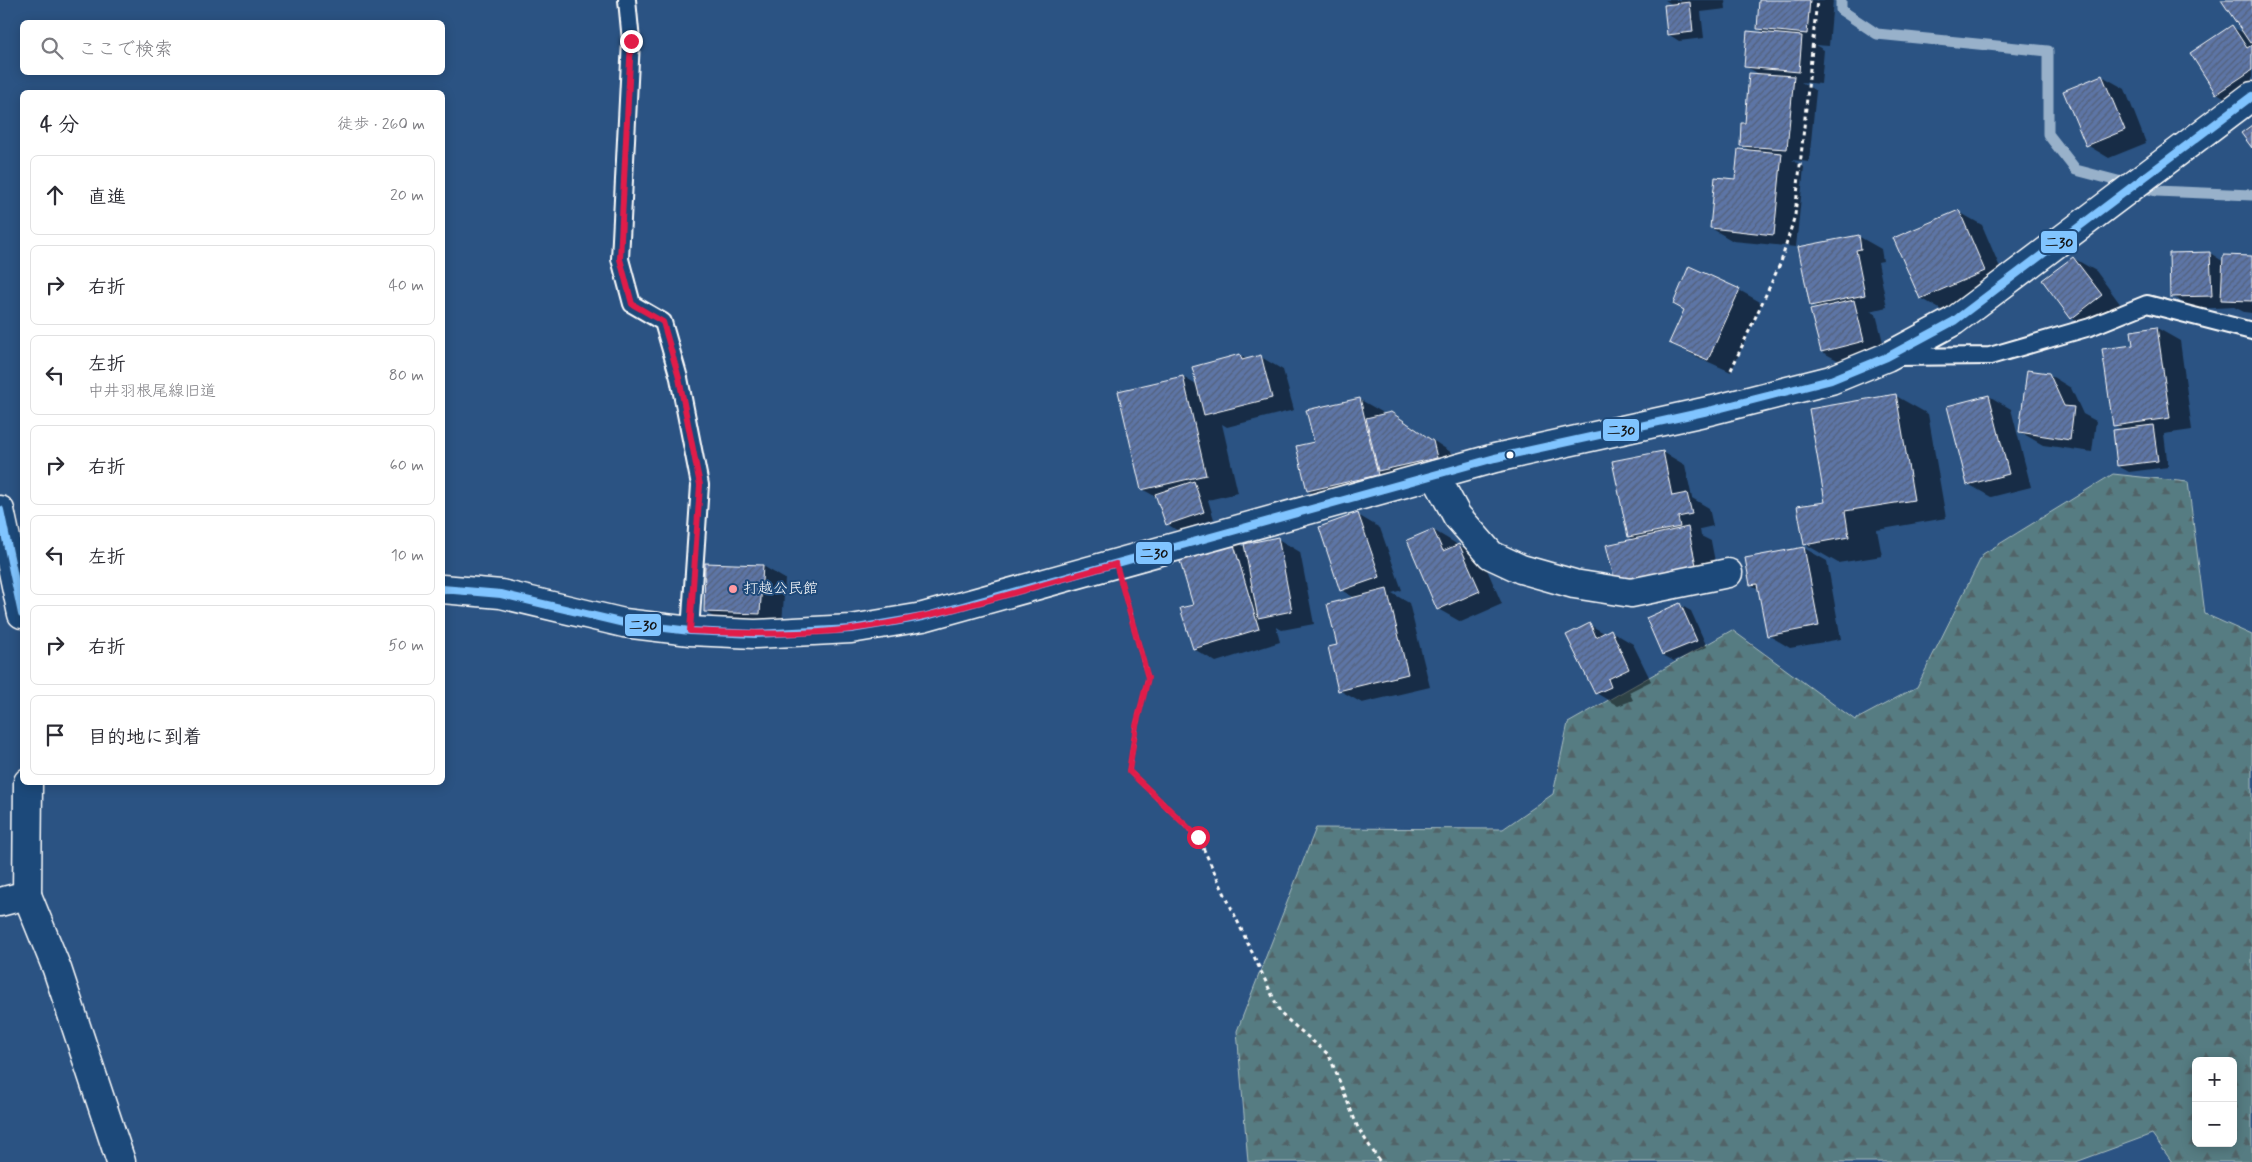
<!DOCTYPE html>
<html lang="ja">
<head>
<meta charset="utf-8">
<style>
	:root { --surface:#fff; --page:#f7f7f7; --text:#2b2b33; --muted:#7c7c81; --line:#e1e1e2 }
	body { margin:0; font-family:Mynerve,"Klee One",sans-serif; background:var(--page); color:var(--text) }
	.controls { position:absolute; right:15px; bottom:15px; display:grid; overflow:hidden; border-radius:8px; box-shadow:0 2px 12px #0003 }
	.controls button { width:45px; height:45px; display:grid; place-items:center; padding:0; border:0; border-bottom:1px solid var(--line); background:var(--surface); color:var(--text); font:25px sans-serif }
	.stop { position:absolute; width:15px; height:15px; margin:-11px; border:4px solid #e11d48; border-radius:50%; background:#fff }
	.stop.end { background:#e11d48; border-color:#fff; box-shadow:0 1px 5px #0008 }
	.list { margin:0; padding:0; list-style:none }
	h2 { display:flex; justify-content:space-between; align-items:center; height:65px; margin:0; padding:0 20px; font-size:21px }
	h2 small { font-size:16px; font-weight:400; color:var(--muted) }
	.list li { display:grid; grid-template-columns:32px 1fr auto; gap:15px; align-items:center; box-sizing:border-box; height:80px; margin:0 10px 10px; padding:0 10px; border:1px solid var(--line); border-radius:8px }
	.list b { display:block; font-size:19px; white-space:nowrap }
	.list p { margin:0; font-size:16px; white-space:nowrap; color:var(--muted) }
	.list em { font-size:16px; font-style:normal; color:var(--muted) }
	.icon { flex:none; width:28px; height:28px; fill:none; stroke:currentColor; stroke-width:2; stroke-linecap:round; stroke-linejoin:round }
	.map { position:relative; flex:none; width:2252px; height:1162px; overflow:hidden }
	.search { position:absolute; background:var(--surface); box-shadow:0 2px 12px #0003; left:20px; top:20px; width:425px; height:55px; display:flex; align-items:center; gap:12px; box-sizing:border-box; padding:0 18px; border-radius:8px; color:var(--muted); font-size:19px }
	.panel { position:absolute; background:var(--surface); box-shadow:0 2px 12px #0003; left:20px; top:90px; width:425px; height:695px; border-radius:8px }
	.map>svg:first-child { display:block }
	.forest { fill:url(#forest-firs); stroke:#aabec0; fill-rule:evenodd }
	.shadow { fill:#0007 }
	.lines { fill:none; stroke-linecap:round; stroke-linejoin:round }
	.stream { stroke:#98b1ca; stroke-width:11 }
	.building { fill:url(#building-hatch); stroke:#fff }
	.lane-casing { stroke:#fff; stroke-width:20 }
	.street-casing { stroke:#fff; stroke-width:31 }
	.path { stroke:#fff; stroke-width:3; stroke-dasharray:4 4; stroke-linecap:butt }
	.lane { stroke:#1f4a7a; stroke-width:16 }
	.street { stroke:#1f4a7a; stroke-width:28 }
	.bus-1-casing { stroke:#1f4a7a; stroke-width:11 }
	.bus-1 { stroke:#80c4ff; stroke-width:8 }
	.route { stroke:#e11d48; stroke-width:6 }
	.bus-dot { fill:#fff; stroke:#1f4a7a; stroke-width:2 }
	.poi-dot { fill:#ff9aa2; stroke:#1f4a7a; stroke-width:2 }
	.labels { text-anchor:middle; dominant-baseline:central; stroke-width:4; stroke-linejoin:round; paint-order:stroke }
	.poi-label { font-size:15px; fill:#fff; stroke:#1f4a7a; text-anchor:start }
	.line-badge { stroke:#1f4a7a; stroke-width:2 }
	.pale-badge-label { font-size:14px; text-anchor:middle; font-weight:bold; fill:#111 }
</style>
</head>
<body>
<div class="map">
<svg width="2252" height="1162" viewBox="0 0 2252 1162">
	<defs>
		<pattern id="forest-firs" width="22" height="20" patternUnits="userSpaceOnUse" patternTransform="scale(1.25)"><rect width="22" height="20" fill="#567c82"/><path d="M5 1l3.5 6h-7zM16 11l3.5 6h-7z" fill="#516467"/></pattern>
		<pattern id="building-hatch" width="6" height="6" patternUnits="userSpaceOnUse" patternTransform="scale(1.25)"><rect width="6" height="6" fill="#5d75a6"/><path d="M-1 1l2-2M0 6l6-6M5 7l2-2" fill="none" stroke="#546079"/></pattern>
	</defs>
	<rect width="100%" height="100%" fill="#2b5383"/>
	<filter id="ink" filterUnits="userSpaceOnUse"><feTurbulence type="fractalNoise" baseFrequency=".02" numOctaves="2"/><feDisplacementMap in="SourceGraphic" scale="10" xChannelSelector="R" yChannelSelector="G"/><feConvolveMatrix kernelMatrix="1 2 1 2 8 2 1 2 1" color-interpolation-filters="sRGB"/></filter>
	<g filter="url(#ink)">
		<!-- forest -->
		<path class="forest" d="M2113,474L2188,482L2205,614L2252,635V1162H2172L2152,1134L2076,1162H1248L1237,1031L1316,828L1503,829L1553,794L1568,723L1732,630L1855,720L1917,687L1983,554ZM2196,1061H2233V1143H2196Z"/>
		<!-- shadow -->
		<g class="shadow">
			<path d="M1665,0H1725L1726,9L1701,12L1704,38L1679,41L1668,34L1673,5Z"/>
			<path d="M1761,0H1833L1829,46L1815,45L1824,50L1821,84L1801,82L1816,91L1809,162L1792,160L1804,167L1796,247L1733,241L1711,228L1753,152L1741,145L1761,75L1745,66L1767,34L1758,29Z"/>
			<path d="M2223,0H2252V97L2239,106L2217,93L2232,27L2246,34Z"/>
			<path d="M2102,76L2125,89L2146,143L2109,158L2087,145Z"/>
			<path d="M1959,212L1982,225L2007,284L1943,311L1921,298Z"/>
			<path d="M1858,236L1881,249L1883,261L1878,262L1887,307L1870,311L1876,314L1886,354L1845,364L1822,352L1818,309L1811,305Z"/>
			<path d="M2210,253L2224,262L2252,257V313L2244,312L2234,307L2194,309L2171,296L2170,255Z"/>
			<path d="M2073,258L2096,271L2124,309L2095,331L2072,318L2044,281Z"/>
			<path d="M1739,290L1762,303L1731,372L1693,355L1670,342Z"/>
			<path d="M2157,328L2180,341L2192,430L2164,434L2168,467L2129,472L2118,466L2123,430L2114,425Z"/>
			<path d="M1240,355L1248,360L1261,357L1283,370L1294,410L1227,427L1222,424L1238,493L1208,500L1214,519L1178,531L1167,524L1158,498L1142,489L1183,377L1198,386Z"/>
			<path d="M2048,374L2071,388L2083,414L2096,421L2092,452L2043,445L2020,432Z"/>
			<path d="M1896,396L1928,414L1946,518L1877,530L1882,556L1838,563L1805,544Z"/>
			<path d="M1989,396L2011,409L2031,487L1991,497L1968,484Z"/>
			<path d="M1359,399L1382,412L1383,415L1390,413L1413,427L1455,455L1331,504L1308,491L1316,443Z"/>
			<path d="M1663,452L1685,465L1692,498L1709,508L1713,526L1700,529L1701,536L1711,541L1718,577L1616,582L1634,540L1629,537Z"/>
			<path d="M1358,515L1380,528L1402,590L1392,593L1409,603L1430,687L1362,703L1339,690L1338,646L1355,598L1341,590Z"/>
			<path d="M1433,530L1455,543L1457,546L1459,545L1482,558L1502,604L1461,622L1438,609Z"/>
			<path d="M1232,539L1246,548L1278,539L1300,552L1314,624L1282,630L1276,627L1280,642L1216,662L1194,649V605Z"/>
			<path d="M1804,548L1827,561L1841,639L1790,648L1768,635L1759,589L1751,585Z"/>
			<path d="M763,566L785,579L782,626L727,625L705,612Z"/>
			<path d="M1680,605L1691,611L1707,647L1674,661L1663,655L1648,619Z"/>
			<path d="M1590,625L1606,634L1611,631L1633,644L1651,681L1629,692L1633,700L1618,706L1596,693Z"/>
		</g>
		<g class="lines">
			<!-- stream -->
			<path class="stream" d="M1841,0V10L1877,34L2048,51V134L2076,170L2156,191L2252,195"/>
		</g>
		<!-- building -->
		<g class="building">
			<path d="M1759,0H1810L1807,34L1757,29Z"/>
			<path d="M2221,0H2252V42L2250,43Z"/>
			<path d="M1690,2L1693,32L1667,35L1664,5Z"/>
			<path d="M2232,25L2247,48L2252,45V70L2216,94L2190,53Z"/>
			<path d="M1747,31L1802,36L1799,72L1744,67Z"/>
			<path d="M1749,73L1794,76L1787,149L1740,146L1741,123H1745Z"/>
			<path d="M2102,75L2125,130L2086,146L2063,91Z"/>
			<path d="M2252,125V148L2241,133Z"/>
			<path d="M1738,149L1782,153L1774,235L1710,228L1715,177L1735,179Z"/>
			<path d="M1959,210L1985,271L1920,299L1893,238Z"/>
			<path d="M1859,235L1861,249L1856,250L1865,295L1810,306L1798,247Z"/>
			<path d="M2210,252L2212,296L2170,297L2169,253Z"/>
			<path d="M2223,255L2252,256V301L2221,300Z"/>
			<path d="M2073,257L2102,295L2071,319L2042,280Z"/>
			<path d="M1689,266L1740,289L1708,360L1669,343L1684,310L1673,304Z"/>
			<path d="M1854,300L1864,341L1821,352L1810,310Z"/>
			<path d="M2157,327L2170,418L2113,426L2102,349L2133,345L2131,331Z"/>
			<path d="M1240,354L1242,360L1261,355L1272,398L1204,415L1192,367Z"/>
			<path d="M2027,370L2049,373L2064,406L2074,407L2070,440L2019,432Z"/>
			<path d="M1183,376L1206,475L1141,490L1118,391Z"/>
			<path d="M1896,394L1914,500L1845,511L1849,537L1804,545L1797,506L1825,502L1809,409Z"/>
			<path d="M1989,395L2009,474L1967,485L1947,406Z"/>
			<path d="M1360,398L1378,475L1307,491L1296,446L1314,442L1306,410Z"/>
			<path d="M1391,412L1433,441L1437,458L1378,471L1366,418Z"/>
			<path d="M2153,425L2158,461L2117,466L2113,430Z"/>
			<path d="M1663,451L1672,496L1687,493L1692,514L1678,517L1680,527L1628,537L1612,461Z"/>
			<path d="M1194,481L1204,512L1166,525L1155,494Z"/>
			<path d="M1358,513L1380,577L1340,591L1319,527Z"/>
			<path d="M1688,527L1696,565L1615,582L1606,545Z"/>
			<path d="M1433,529L1443,551L1459,544L1480,591L1437,610L1407,540Z"/>
			<path d="M1278,537L1292,611L1258,618L1244,544Z"/>
			<path d="M1232,538L1259,629L1193,649L1180,608L1193,605L1178,555Z"/>
			<path d="M1804,547L1819,626L1767,636L1757,584L1750,585L1745,558Z"/>
			<path d="M705,563L763,565L760,614L704,612Z"/>
			<path d="M1387,589L1408,674L1338,691L1328,647L1337,645L1327,604Z"/>
			<path d="M1680,603L1697,641L1662,655L1646,618Z"/>
			<path d="M1590,623L1596,637L1611,629L1629,669L1608,679L1611,687L1595,694L1566,635Z"/>
		</g>
		<g class="lines">
			<!-- lane casing -->
			<g class="lane-casing">
				<g id="lane">
					<path d="M627,0L631,41L620,259L632,304L663,322L679,378L700,485L690,631"/>
					<path d="M1894,357L1990,356L2090,327L2147,304L2252,331"/>
				</g>
			</g>
			<!-- street casing -->
			<g class="street-casing">
				<g id="street">
					<path d="M1435,475L1457,516L1491,555L1521,569L1574,584L1631,593L1728,573"/>
					<path d="M0,510L22,614"/>
					<path d="M442,589L501,594L624,623L690,631L755,634L851,629L923,617L1495,458L1713,410L1831,380L1887,357L1954,321L2252,96"/>
					<path d="M27,895L57,969L121,1162"/>
					<path d="M0,902L27,895L28,782"/>
				</g>
			</g>
			<!-- path -->
			<g class="path">
				<path d="M1731,370L1781,262L1795,215L1817,0"/>
				<path d="M1125,596L1148,678L1136,726L1129,771L1198,837L1281,1014L1329,1055L1358,1128L1380,1162"/>
			</g>
			<!-- lane -->
			<use href="#lane" class="lane"/>
			<!-- street -->
			<use href="#street" class="street"/>
			<!-- bus-1 casing -->
			<g class="bus-1-casing">
				<g id="bus-1">
					<path d="M0,510L22,614"/>
					<path d="M442,589L501,594L624,623L690,631L755,634L851,629L923,617L1495,458L1713,410L1831,380L1887,357L1954,321L2252,96"/>
				</g>
			</g>
			<!-- bus-1 -->
			<use href="#bus-1" class="bus-1"/>
		</g>
	</g>
	<g class="lines" filter="url(#ink)">
		<!-- route -->
		<path class="route" d="M631,41L620,259L632,304L663,322L679,378L700,485L690,631C743,633 799,636 852,629C942,617 1029,588 1116,564L1148,678L1136,726L1129,771L1198,837"/>
	</g>
	<!-- markers -->
	<circle class="bus-dot" cx="1510" cy="455" r="4.5"/>
	<circle class="poi-dot" cx="733" cy="589" r="5"/>
	<g class="labels">
		<!-- poi labels -->
		<g class="poi-label">
			<text x="743" y="589">打越公民館</text>
		</g>
	</g>
	<g class="line-badge">
		<rect x="2040" y="230" width="38" height="24" rx="5" fill="#80c4ff"/>
		<rect x="1602" y="418" width="38" height="24" rx="5" fill="#80c4ff"/>
		<rect x="1135" y="541" width="38" height="24" rx="5" fill="#80c4ff"/>
		<rect x="624" y="613" width="38" height="24" rx="5" fill="#80c4ff"/>
	</g>
	<g class="pale-badge-label">
		<text x="2059" y="247">二30</text>
		<text x="1621" y="435">二30</text>
		<text x="1154" y="558">二30</text>
		<text x="643" y="630">二30</text>
	</g>
</svg>
<div class="controls">
<button>+</button>
<button>−</button>
</div>
<div class="stop" style="left:1198px;top:837px"></div>
<div class="stop end" style="left:631px;top:41px"></div>
<div class="search"><svg class="icon" aria-label="search" viewBox="0 0 24 24"><circle cx="10" cy="10" r="6"/><path d="M15 15l6 6"/></svg>ここで検索</div>
<section class="panel">
<h2>4 分<small>徒歩 · 260 m</small></h2>
<ul class="list">
<li><svg class="icon" aria-label="ahead" viewBox="0 0 24 24"><path d="M12 20V5M6 11l6-6 6 6"/></svg><div><b>直進</b></div><em>20 m</em></li>
<li><svg class="icon" aria-label="right" viewBox="0 0 24 24"><path d="M7 20v-9h11M14 6l5 5-5 5"/></svg><div><b>右折</b></div><em>40 m</em></li>
<li><svg class="icon" aria-label="left" viewBox="0 0 24 24"><path d="M17 20v-9H6M10 6l-5 5 5 5"/></svg><div><b>左折</b><p>中井羽根尾線旧道</p></div><em>80 m</em></li>
<li><svg class="icon" aria-label="right" viewBox="0 0 24 24"><path d="M7 20v-9h11M14 6l5 5-5 5"/></svg><div><b>右折</b></div><em>60 m</em></li>
<li><svg class="icon" aria-label="left" viewBox="0 0 24 24"><path d="M17 20v-9H6M10 6l-5 5 5 5"/></svg><div><b>左折</b></div><em>10 m</em></li>
<li><svg class="icon" aria-label="right" viewBox="0 0 24 24"><path d="M7 20v-9h11M14 6l5 5-5 5"/></svg><div><b>右折</b></div><em>50 m</em></li>
<li><svg class="icon" aria-label="arrive" viewBox="0 0 24 24"><path d="M6 21V4h12l-3 4 3 4H6"/></svg><div><b>目的地に到着</b></div></li>
</ul>
</section>
</div>
</body>
</html>
